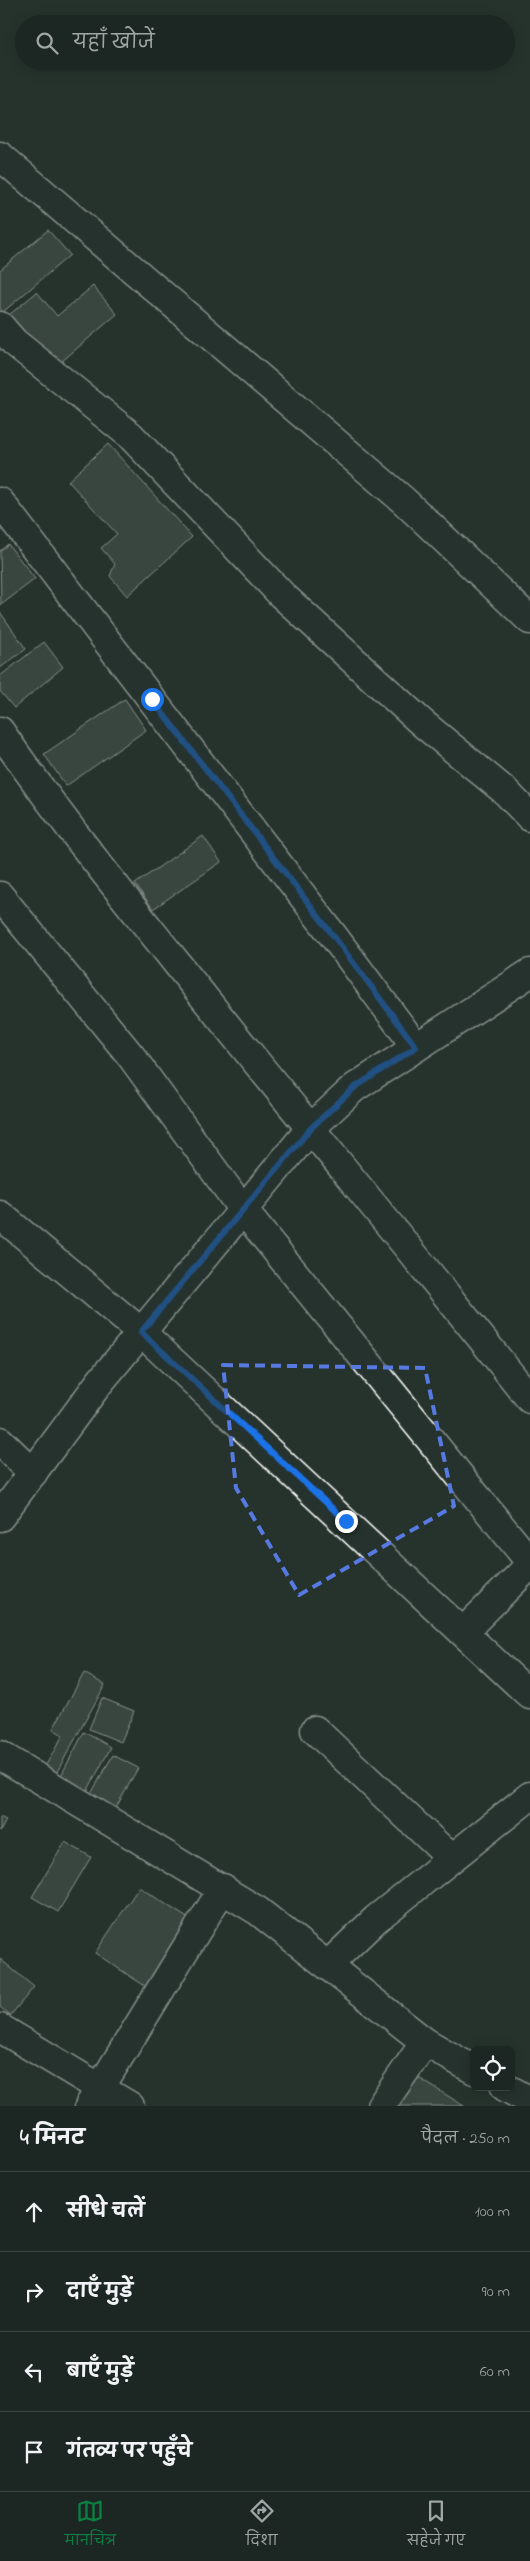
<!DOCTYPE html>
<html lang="hi">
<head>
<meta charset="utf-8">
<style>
	:root { --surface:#1c2622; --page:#252e2a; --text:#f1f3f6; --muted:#a0a5a5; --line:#3a4340; --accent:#0b8043 }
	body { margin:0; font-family:"Indie Flower","Playpen Sans Deva",sans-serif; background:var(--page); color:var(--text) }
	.controls { position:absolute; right:15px; bottom:15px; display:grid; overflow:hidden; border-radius:8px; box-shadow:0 2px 12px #0003 }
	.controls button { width:45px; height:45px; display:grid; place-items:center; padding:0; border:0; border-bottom:1px solid var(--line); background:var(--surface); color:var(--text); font:25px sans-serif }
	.stop { position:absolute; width:15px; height:15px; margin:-11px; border:4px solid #1a73e8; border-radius:50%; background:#fff }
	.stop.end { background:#1a73e8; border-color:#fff; box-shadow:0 1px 5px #0008 }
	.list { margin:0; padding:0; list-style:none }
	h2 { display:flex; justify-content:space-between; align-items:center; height:65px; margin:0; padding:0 20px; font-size:21px }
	h2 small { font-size:16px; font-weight:400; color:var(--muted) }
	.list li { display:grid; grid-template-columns:32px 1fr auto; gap:15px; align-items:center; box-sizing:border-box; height:80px; padding:0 20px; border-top:1px solid var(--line) }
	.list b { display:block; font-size:19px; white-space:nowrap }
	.list em { font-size:16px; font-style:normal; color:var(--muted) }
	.icon { flex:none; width:28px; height:28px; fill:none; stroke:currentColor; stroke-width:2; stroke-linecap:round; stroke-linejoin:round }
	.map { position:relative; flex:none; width:530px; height:2106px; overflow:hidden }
	.search { position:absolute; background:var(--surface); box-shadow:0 2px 12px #0003; left:15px; right:15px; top:15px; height:55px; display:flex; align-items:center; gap:12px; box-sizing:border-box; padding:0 18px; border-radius:28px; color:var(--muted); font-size:19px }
	.sheet { height:385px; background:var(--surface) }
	nav { display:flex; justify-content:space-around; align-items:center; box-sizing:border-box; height:70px; border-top:1px solid var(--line); background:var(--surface); font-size:14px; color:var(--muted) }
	nav a { display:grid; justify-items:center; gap:2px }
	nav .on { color:var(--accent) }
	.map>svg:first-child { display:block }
	.building { fill:#515c57; stroke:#fff }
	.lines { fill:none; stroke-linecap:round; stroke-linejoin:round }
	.minor-casing { stroke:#fff; stroke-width:31 }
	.minor { stroke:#26332d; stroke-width:28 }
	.route { stroke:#1a73e8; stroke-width:6 }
	.marked { fill:none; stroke:#567ae2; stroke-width:4; stroke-dasharray:10 6; stroke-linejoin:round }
</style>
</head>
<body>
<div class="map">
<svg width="530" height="2106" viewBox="0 0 530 2106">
	<rect width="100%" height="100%" fill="#26332d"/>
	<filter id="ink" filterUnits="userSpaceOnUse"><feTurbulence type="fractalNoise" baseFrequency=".02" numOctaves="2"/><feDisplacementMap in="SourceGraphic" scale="10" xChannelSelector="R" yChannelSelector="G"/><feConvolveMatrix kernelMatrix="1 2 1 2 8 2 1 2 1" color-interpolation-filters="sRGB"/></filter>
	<g filter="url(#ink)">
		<!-- building -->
		<g class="building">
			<path d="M48,230L70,255L3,312L0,308V270Z"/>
			<path d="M93,286L117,314L54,368L9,315L37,292L57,316Z"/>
			<path d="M108,444L192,537L127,596L110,576L115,564L101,548L117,534L68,481Z"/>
			<path d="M8,544L35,579L1,605L0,551Z"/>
			<path d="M0,612L26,649L0,668Z"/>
			<path d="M44,642L63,667L14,708L0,691V676Z"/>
			<path d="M125,699L146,730L66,786L44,754Z"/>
			<path d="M203,836L221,862L153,909L135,884Z"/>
			<path d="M84,1673L105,1685L53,1779L42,1772L63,1735L53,1729Z"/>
			<path d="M102,1698L134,1711L121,1742L89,1729Z"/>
			<path d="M84,1732L111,1747L83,1799L56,1785Z"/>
			<path d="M113,1755L138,1768L113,1813L88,1799Z"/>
			<path d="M0,1817L6,1820L0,1832Z"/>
			<path d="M65,1842L91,1857L58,1912L32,1897Z"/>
			<path d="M139,1887L192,1921L148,1988L95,1953Z"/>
			<path d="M0,1959L34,1987L10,2016L0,2007Z"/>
			<path d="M414,2075L464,2106H398Z"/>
		</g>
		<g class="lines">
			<!-- minor casing -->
			<g class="minor-casing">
				<g id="minor">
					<path d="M0,156L403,500L530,620"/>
					<path d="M0,326L14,342L130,435L282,595L421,722L506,792L530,817"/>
					<path d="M0,502L335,938L416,1047"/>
					<path d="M0,731C53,809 112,882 171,956C289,1105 412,1250 530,1399"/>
					<path d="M0,896L131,1056L243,1210L530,1562"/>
					<path d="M0,1215L141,1332L530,1695"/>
					<path d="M0,1441L33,1473"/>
					<path d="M0,1517L99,1383L311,1128L354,1088L530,973"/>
					<path d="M463,1632L530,1565"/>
					<path d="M315,1730L451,1858"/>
					<path d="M0,1755L258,1911L425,2042L474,2070"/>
					<path d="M328,1965L376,1919L530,1796"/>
					<path d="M0,2028L130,2106"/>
					<path d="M505,2087L530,2101"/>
					<path d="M89,2106L223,1888"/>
					<path d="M381,2106L425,2042"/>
				</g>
			</g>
			<!-- minor -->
			<use href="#minor" class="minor"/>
		</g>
	</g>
	<g class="lines" filter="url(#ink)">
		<!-- route -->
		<path class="route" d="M152,699L335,938L416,1047L354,1088L311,1128L141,1332L346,1521"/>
	</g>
	<!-- marked area -->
	<path d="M0 0H530V2106H0ZM223,1365L425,1368L454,1506L299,1595L236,1488Z" fill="#26332d" fill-opacity=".55" fill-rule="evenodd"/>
	<path class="marked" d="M223,1365L425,1368L454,1506L299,1595L236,1488Z"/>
</svg>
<div class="controls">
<button><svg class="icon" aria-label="locate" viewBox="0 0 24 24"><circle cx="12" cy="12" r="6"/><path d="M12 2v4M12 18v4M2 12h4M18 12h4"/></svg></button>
</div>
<div class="stop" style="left:152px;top:699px"></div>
<div class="stop end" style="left:346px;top:1521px"></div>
<div class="search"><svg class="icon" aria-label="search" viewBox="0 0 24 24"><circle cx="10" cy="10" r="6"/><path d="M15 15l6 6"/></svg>यहाँ खोजें</div>
</div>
<section class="sheet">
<h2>4 मिनट<small>पैदल · 250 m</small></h2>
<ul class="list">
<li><svg class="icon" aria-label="ahead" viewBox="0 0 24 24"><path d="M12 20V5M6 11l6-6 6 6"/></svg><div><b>सीधे चलें</b></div><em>100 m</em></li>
<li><svg class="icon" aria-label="right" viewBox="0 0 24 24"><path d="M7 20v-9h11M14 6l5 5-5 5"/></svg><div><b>दाएँ मुड़ें</b></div><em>90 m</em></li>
<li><svg class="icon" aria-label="left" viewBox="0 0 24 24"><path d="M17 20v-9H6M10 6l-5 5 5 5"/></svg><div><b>बाएँ मुड़ें</b></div><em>60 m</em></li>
<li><svg class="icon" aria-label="arrive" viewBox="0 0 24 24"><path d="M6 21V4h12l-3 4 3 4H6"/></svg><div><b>गंतव्य पर पहुँचे</b></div></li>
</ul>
</section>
<nav>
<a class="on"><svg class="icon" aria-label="map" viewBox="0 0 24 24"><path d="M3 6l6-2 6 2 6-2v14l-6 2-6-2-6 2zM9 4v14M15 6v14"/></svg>मानचित्र</a>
<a><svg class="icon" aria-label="directions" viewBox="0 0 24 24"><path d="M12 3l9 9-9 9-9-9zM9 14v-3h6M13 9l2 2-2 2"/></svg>दिशा</a>
<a><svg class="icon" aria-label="saved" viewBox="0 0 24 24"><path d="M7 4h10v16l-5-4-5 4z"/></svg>सहेजे गए</a>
</nav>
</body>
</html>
